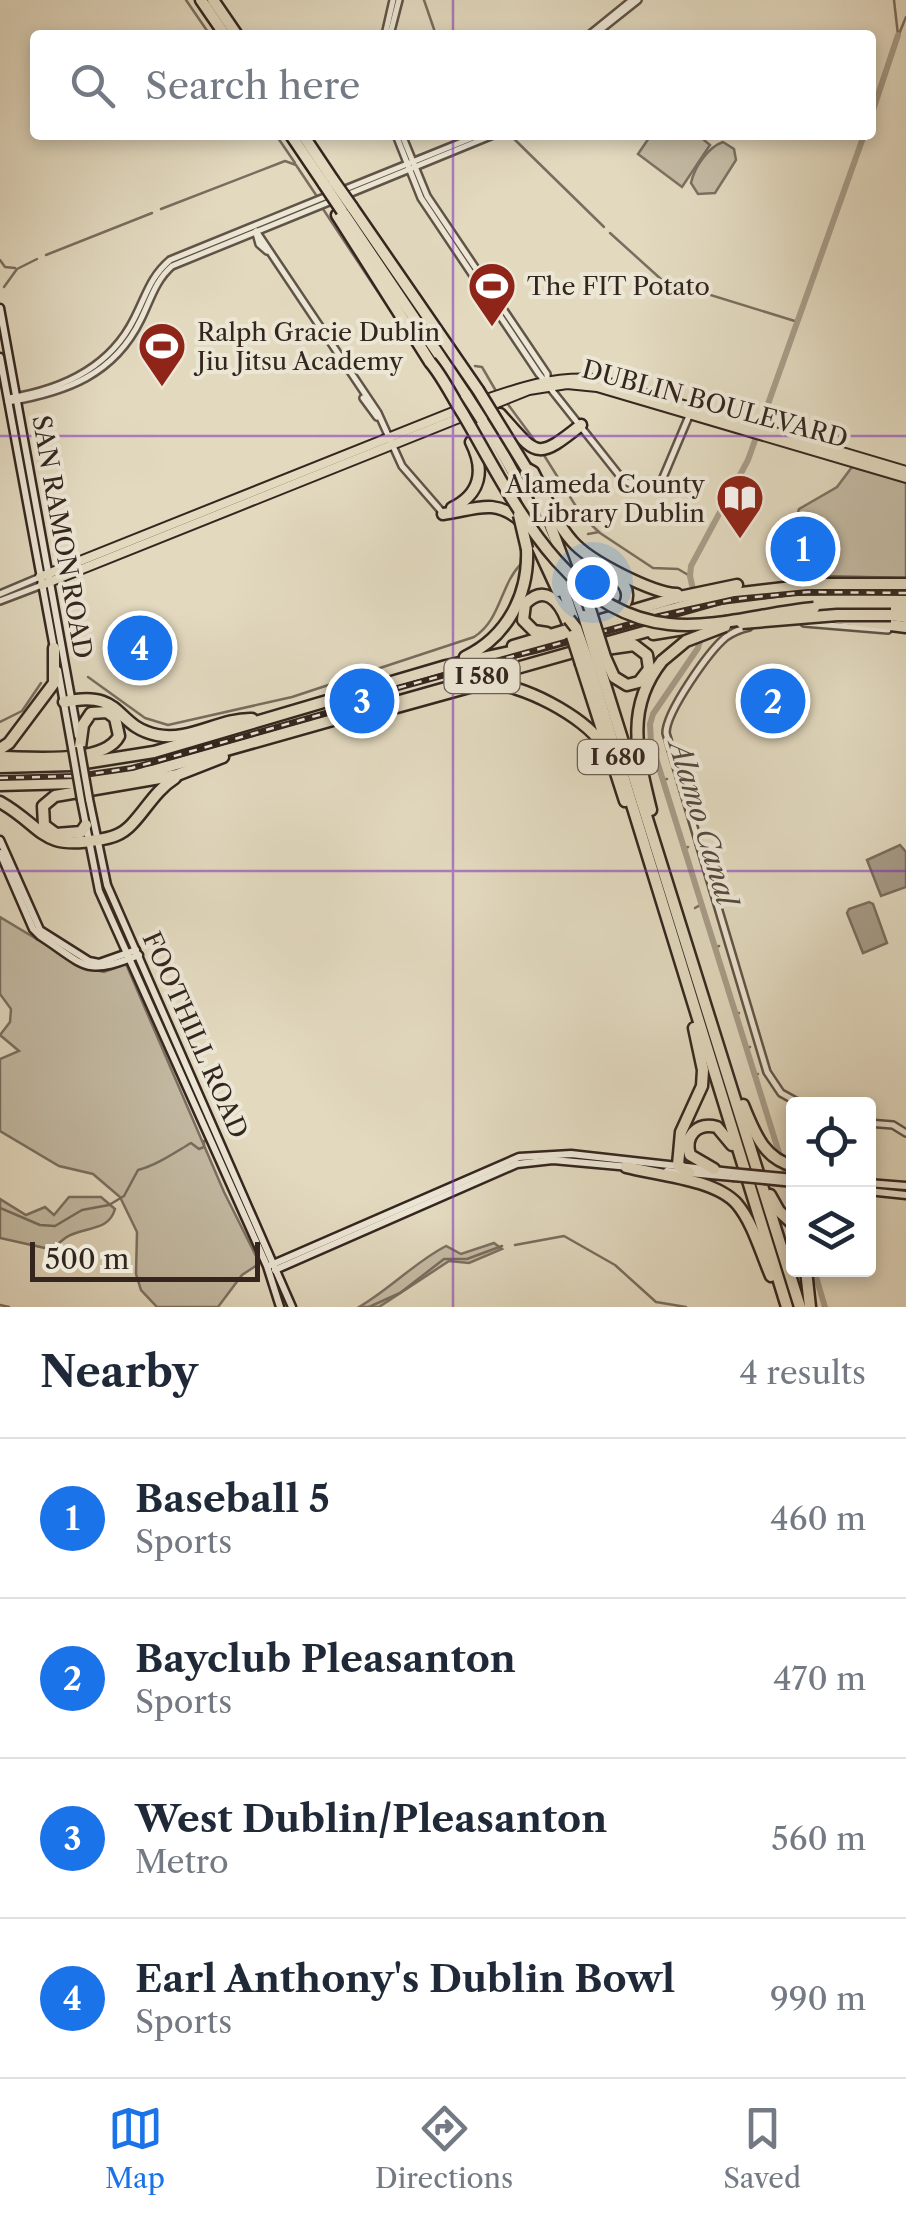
<!DOCTYPE html>
<html lang="en">
<head>
<meta charset="utf-8">
<style>
	:root { --surface:#fff; --page:#f2f2f3; --text:#1f2937; --muted:#747a83; --line:#e0e1e3; --accent:#1a73e8 }
	body { margin:0; font-family:"Libre Caslon Text",serif; background:var(--page); color:var(--text) }
	.controls { position:absolute; right:30px; bottom:30px; display:grid; overflow:hidden; border-radius:10px; box-shadow:0 5px 15px #0003 }
	.controls button { width:90px; height:90px; display:grid; place-items:center; padding:0; border:0; border-bottom:2px solid var(--line); background:var(--surface); color:var(--text); font:50px sans-serif }
	.scale { position:absolute; left:30px; bottom:25px; width:230px; box-sizing:border-box; padding-left:10px; border:5px solid #34261f; border-top:0; font-size:28px; line-height:35px; white-space:nowrap; color:#34261f; -webkit-text-stroke:8px #ece6d5; paint-order:stroke }
	.you { position:absolute; left:592px; top:582px; width:35px; height:35px; margin:-25px; border:8px solid #fff; border-radius:50%; background:#1a73e8; box-shadow:0 0 0 15px #1a73e833 }
	.badge { display:grid; place-items:center; width:65px; height:65px; border-radius:50%; background:var(--accent); color:#fff; font-size:32px; font-weight:700 }
	.pin { position:absolute; translate:-50% -50%; border:5px solid #fff; box-shadow:0 2px 10px #0006 }
	.list { margin:0; padding:0; list-style:none }
	h2 { display:flex; justify-content:space-between; align-items:center; height:130px; margin:0; padding:0 40px; font-size:42px }
	h2 small { font-size:32px; font-weight:400; color:var(--muted) }
	.list li { display:grid; grid-template-columns:65px 1fr auto; gap:30px; align-items:center; box-sizing:border-box; height:160px; padding:0 40px; border-top:2px solid var(--line) }
	.list b { display:block; font-size:38px; white-space:nowrap }
	.list p { margin:0; font-size:32px; white-space:nowrap; color:var(--muted) }
	.list em { font-size:32px; font-style:normal; color:var(--muted) }
	.icon { flex:none; width:55px; height:55px; fill:none; stroke:currentColor; stroke-width:2; stroke-linecap:round; stroke-linejoin:round }
	.map { position:relative; flex:none; width:906px; height:1307px; overflow:hidden }
	.search { position:absolute; background:var(--surface); box-shadow:0 5px 15px #0003; left:30px; right:30px; top:30px; height:110px; display:flex; align-items:center; gap:25px; box-sizing:border-box; padding:0 35px; border-radius:10px; color:var(--muted); font-size:38px }
	.sheet { height:770px; background:var(--surface) }
	nav { display:flex; justify-content:space-around; align-items:center; box-sizing:border-box; height:140px; border-top:2px solid var(--line); background:var(--surface); font-size:28px; color:var(--muted) }
	nav a { display:grid; justify-items:center; gap:5px }
	nav .on { color:var(--accent) }
	.map>svg:first-child { display:block }
	.green { fill:#c4bba4; stroke:#7c7062; stroke-width:2.5 }
	.water { fill:#a79c89; stroke:#796d5f; stroke-width:2.5 }
	.lines { fill:none; stroke-linecap:round; stroke-linejoin:round }
	.stream { stroke:#796d5f; stroke-width:2.5 }
	.river { stroke:#a79c89; stroke-width:6 }
	.tertiary-casing { stroke:#605347; stroke-width:10 }
	.secondary-casing { stroke:#34261f; stroke-width:11 }
	.primary-casing { stroke:#34261f; stroke-width:12 }
	.motorway-casing { stroke:#34261f; stroke-width:15 }
	.tertiary { stroke:#ece6d5; stroke-width:5 }
	.secondary { stroke:#ece6d5; stroke-width:6 }
	.primary { stroke:#e2d9bf; stroke-width:8 }
	.motorway { stroke:#e2d9bf; stroke-width:10 }
	.rail-casing { stroke:#34261f; stroke-width:6 }
	.rail { stroke:#ece6d5; stroke-width:2.5; stroke-dasharray:8; stroke-linecap:butt }
	.secondary-bridge-casing { stroke:#34261f; stroke-width:11; stroke-linecap:butt }
	.motorway-bridge-casing { stroke:#34261f; stroke-width:15; stroke-linecap:butt }
	.secondary-bridge { stroke:#ece6d5; stroke-width:6 }
	.motorway-bridge { stroke:#e2d9bf; stroke-width:10 }
	.grid { fill:none; stroke:#7b2cbf; stroke-width:2.5; stroke-opacity:0.55 }
	.labels { text-anchor:middle; dominant-baseline:central; stroke-width:8; stroke-linejoin:round; paint-order:stroke }
	.shield { fill:#ece6d5; stroke:#6b6056; stroke-width:2.5 }
	.shield-label { font-size:22px; font-weight:bold; fill:#34261f }
	.poi-label { font-size:25px; fill:#34261f; stroke:#ece6d5; text-anchor:start }
	.street-label { font-size:25px; fill:#34261f; stroke:#ece6d5 }
	.water-label { font-size:28px; font-style:italic; fill:#56493f; stroke:#ece6d5 }
</style>
</head>
<body>
<div class="map">
<svg width="906" height="1307" viewBox="0 0 906 1307">
	<rect width="100%" height="100%" fill="#e2d9bf"/>
	<filter id="stains"><feTurbulence type="fractalNoise" baseFrequency=".002" numOctaves="4"/><feColorMatrix values="0 0 0 0 .2 0 0 0 0 .09 0 0 0 0 .02 0 0 0 .5 -.17"/></filter>
	<radialGradient id="worn" r=".72"><stop offset=".6" stop-color="#630" stop-opacity="0"/><stop offset="1" stop-color="#630" stop-opacity=".3"/></radialGradient>
	<!-- green -->
	<g class="green">
		<path d="M651,135H698L710,145L682,187L638,154Z"/>
		<path d="M723,142L734,149L736,160L715,193L698,194L691,183C694,168 708,147 723,142Z"/>
		<path d="M852,467L906,482V578L828,576L820,554L799,562L785,531L794,526L799,509L837,487Z"/>
		<path d="M0,917L85,968L104,972L126,964L224,1192L257,1258V1265L242,1275L218,1307H157L141,1290L136,1274L137,1232L120,1197L93,1174L59,1166L0,1131V1059L19,1051L0,1035L10,1022L11,1009L0,994Z"/>
		<path d="M69,1197H101L115,1209C107,1238 71,1221 54,1250L0,1238V1199L26,1215L45,1207L54,1215Z"/>
		<path d="M494,1243L502,1249L469,1263L449,1261L379,1307H359C390,1289 415,1262 446,1246L461,1254Z"/>
	</g>
	<!-- water -->
	<g class="water">
		<path d="M900,845L906,852V887L881,896L867,860Z"/>
		<path d="M869,902L873,904L887,943L863,953L847,913L849,909Z"/>
	</g>
	<g class="lines">
		<!-- stream -->
		<g class="stream">
			<path d="M186,0L210,35"/>
			<path d="M424,0L436,35"/>
			<path d="M894,0L898,35"/>
			<path d="M899,34L906,17"/>
			<path d="M276,135L295,163"/>
			<path d="M510,135L604,227"/>
			<path d="M161,209L285,161L296,165L316,195"/>
			<path d="M323,209L419,354"/>
			<path d="M610,233L662,280L798,322"/>
			<path d="M46,255L152,213"/>
			<path d="M0,260L5,267L15,268"/>
			<path d="M4,287L17,269L37,259"/>
			<path d="M475,366L482,367L496,391"/>
			<path d="M507,403L538,445"/>
			<path d="M542,452L582,516L600,533L653,568L678,569L690,576"/>
			<path d="M588,534L599,532"/>
			<path d="M88,677L145,718L168,725L292,697L474,637C501,620 500,585 521,564"/>
			<path d="M0,722L22,711L41,683"/>
			<path d="M662,780L667,779"/>
			<path d="M683,849L688,847"/>
			<path d="M695,908L700,905"/>
			<path d="M714,948L719,946"/>
			<path d="M736,1014L739,1013"/>
			<path d="M746,1048L750,1047"/>
			<path d="M755,1075L758,1074"/>
			<path d="M0,1208L40,1225L55,1226L82,1210L109,1205L124,1196L138,1170C157,1165 174,1153 191,1143L199,1149L204,1147V1141"/>
			<path d="M515,1245L564,1236L615,1265L656,1302L686,1307"/>
			<path d="M0,1305L9,1307"/>
			<path d="M369,1307L400,1293L444,1259H467L502,1246"/>
		</g>
		<!-- river -->
		<g class="river">
			<path d="M871,116L898,35"/>
			<path d="M699,617L690,576L691,566L748,460L864,135"/>
			<path d="M702,634L698,648L653,714L650,724L651,742L794,1201"/>
			<path d="M814,1270L825,1307"/>
		</g>
		<!-- tertiary casing -->
		<g class="tertiary-casing">
			<g id="tertiary">
				<path d="M385,35L393,0"/>
				<path d="M390,35L399,0"/>
				<path d="M589,35L632,0"/>
				<path d="M594,35L638,0"/>
				<path d="M396,135L421,198L539,374L623,480C637,488 650,491 662,480L689,416"/>
				<path d="M402,135L427,196L547,374V380"/>
				<path d="M343,190L479,135"/>
				<path d="M344,196L493,135"/>
				<path d="M256,231L378,413L402,466L442,512"/>
				<path d="M256,233L259,244L267,251"/>
				<path d="M8,398C60,390 109,369 134,319C146,296 150,277 170,260L332,194"/>
				<path d="M363,398L377,417"/>
				<path d="M8,402C66,392 114,375 141,319C151,299 155,281 172,266L334,200"/>
				<path d="M0,594L40,577"/>
				<path d="M0,601L42,585"/>
				<path d="M804,623L888,630"/>
				<path d="M749,627C740,629 733,632 726,637C709,651 666,712 666,733L767,1072L781,1093L801,1104"/>
				<path d="M868,1123L893,1125L906,1133"/>
			</g>
		</g>
		<!-- secondary casing -->
		<g class="secondary-casing">
			<g id="secondary">
				<path d="M0,308L78,736"/>
				<path d="M0,357L54,648"/>
				<path d="M58,670L72,748"/>
				<path d="M89,799L107,885L292,1307"/>
				<path d="M81,800L99,891L267,1266L280,1307"/>
				<path d="M0,840L40,930L89,961L99,963L136,950"/>
				<path d="M0,853L33,929L40,936C86,966 84,977 139,955"/>
				<path d="M667,1171L733,1177"/>
				<path d="M868,1183L906,1186"/>
				<path d="M868,1191L906,1195"/>
				<path d="M271,1265L519,1157L571,1154L731,1172"/>
				<path d="M275,1270L517,1164L553,1160L630,1167"/>
			</g>
		</g>
		<!-- primary casing -->
		<g class="primary-casing">
			<g id="primary">
				<path d="M481,401C521,387 553,376 596,379L906,471"/>
				<path d="M40,577L463,408"/>
				<path d="M42,585L529,390L567,384L597,387L906,478"/>
			</g>
		</g>
		<!-- motorway casing -->
		<g class="motorway-casing">
			<g id="motorway">
				<path d="M201,0L225,35"/>
				<path d="M213,0L237,35"/>
				<path d="M291,135L324,184"/>
				<path d="M303,135L333,180"/>
				<path d="M352,207L478,390"/>
				<path d="M342,211L466,395"/>
				<path d="M337,215L430,362"/>
				<path d="M500,414C537,455 535,462 581,425"/>
				<path d="M482,420C524,483 550,547 573,618"/>
				<path d="M474,421L511,490"/>
				<path d="M526,468L533,472C545,495 555,522 572,541C589,561 652,593 677,594"/>
				<path d="M539,495L584,616"/>
				<path d="M452,508C481,494 485,470 471,442"/>
				<path d="M443,514C474,510 494,497 521,521"/>
				<path d="M534,539L558,591"/>
				<path d="M587,594L599,577L617,578C630,588 631,602 617,613"/>
				<path d="M814,608H906"/>
				<path d="M891,615L906,617"/>
				<path d="M837,618L906,627"/>
				<path d="M547,633L534,631L523,620L525,604C544,584 559,600 567,621"/>
				<path d="M653,634L690,628"/>
				<path d="M513,646L675,598L737,585"/>
				<path d="M599,650L634,645L647,655L649,669L639,682L627,685L614,677L605,657"/>
				<path d="M465,657C507,637 529,595 527,549"/>
				<path d="M597,659L800,1307"/>
				<path d="M588,662L787,1307"/>
				<path d="M581,664L625,801"/>
				<path d="M488,684C519,682 585,717 602,744"/>
				<path d="M64,702C125,689 113,726 157,735C189,742 220,718 252,719"/>
				<path d="M397,707L491,681"/>
				<path d="M0,749L9,743L54,683V648"/>
				<path d="M0,757C30,757 104,765 119,736L115,718L107,712L91,713L83,725L80,747"/>
				<path d="M0,767L72,765L154,752L446,666L533,647L725,595L818,584H906"/>
				<path d="M0,785L72,783L152,771L722,610L793,601L906,600"/>
				<path d="M0,802C44,827 40,850 97,840C111,838 122,835 132,824C147,808 156,790 175,778"/>
				<path d="M651,810C638,756 624,709 662,661"/>
				<path d="M86,825L81,832L56,834L44,825L43,806L55,796L177,775L223,757"/>
				<path d="M743,1105C754,1131 763,1159 794,1166"/>
				<path d="M626,1167C657,1175 715,1179 737,1204C753,1223 761,1253 771,1276"/>
				<path d="M714,1169L690,1155C684,1136 697,1122 717,1127L732,1145"/>
				<path d="M689,1173L678,1165L681,1132L702,1086L703,1070L694,1028"/>
				<path d="M770,1195L779,1211L794,1225"/>
				<path d="M806,1270L810,1307"/>
			</g>
		</g>
		<!-- tertiary -->
		<use href="#tertiary" class="tertiary"/>
		<!-- secondary -->
		<use href="#secondary" class="secondary"/>
		<!-- primary -->
		<use href="#primary" class="primary"/>
		<!-- motorway -->
		<use href="#motorway" class="motorway"/>
		<!-- rail casing -->
		<g class="rail-casing">
			<g id="rail">
				<path d="M383,692L659,616L735,599L808,592L906,593"/>
				<path d="M0,778L77,776L132,768L340,709"/>
			</g>
		</g>
		<!-- rail -->
		<use href="#rail" class="rail"/>
		<!-- secondary-bridge casing -->
		<g class="secondary-bridge-casing">
			<g id="secondary-bridge">
				<path d="M80,747L89,799"/>
				<path d="M72,748L81,800"/>
				<path d="M731,1172L794,1178"/>
				<path d="M733,1177L794,1183"/>
			</g>
		</g>
		<!-- motorway-bridge casing -->
		<g class="motorway-bridge-casing">
			<g id="motorway-bridge">
				<path d="M333,180L352,207"/>
				<path d="M324,184L342,211"/>
				<path d="M430,362C443,377 452,397 463,414C511,495 562,613 669,624C716,629 767,612 814,608"/>
				<path d="M478,390L526,468"/>
				<path d="M466,395L482,420"/>
				<path d="M519,515L527,549"/>
				<path d="M587,600L605,657"/>
				<path d="M584,616L597,659"/>
				<path d="M569,619L576,628L588,662"/>
				<path d="M742,623L837,615H891"/>
				<path d="M572,636L581,664"/>
				<path d="M662,661L686,641L725,626"/>
			</g>
		</g>
		<!-- secondary-bridge -->
		<use href="#secondary-bridge" class="secondary-bridge"/>
		<!-- motorway-bridge -->
		<use href="#motorway-bridge" class="motorway-bridge"/>
	</g>
	<!-- grid -->
	<path class="grid" d="M453,0V35M453,135V1307M0,436H906M0,871H906"/>
	<!-- icons -->
	<defs>
		<g id="stadium-pin" transform="scale(2.5)"><path d="M0 17L-7.5 6A9.5 9.5 0 1 1 7.5 6Z" fill="#8f2418" stroke="#ece6d5"/><path d="M0-5a6.5 5 0 1 0 0 10a6.5 5 0 1 0 0-10ZM-3.5-1.8h7v3.6h-7Z" fill="#fff"/></g>
		<g id="library-pin" transform="scale(2.5)"><path d="M0 17L-7.5 6A9.5 9.5 0 1 1 7.5 6Z" fill="#8f2418" stroke="#ece6d5"/><path d="M-6-4Q-3-5.5-.7-3.5V5Q-3 3-6 4ZM6-4Q3-5.5 .7-3.5V5Q3 3 6 4Z" fill="#fff"/></g>
	</defs>
	<g fill-rule="evenodd">
		<use href="#stadium-pin" x="492" y="286"/>
		<use href="#stadium-pin" x="162" y="346"/>
		<use href="#library-pin" x="740" y="498"/>
	</g>
	<g class="labels">
		<!-- shield labels -->
		<g class="shield">
			<rect x="444.5" y="659" width="75" height="34" rx="8"/>
			<rect x="578" y="740" width="80" height="34" rx="8"/>
		</g>
		<g class="shield-label">
			<text x="482" y="676">I 580</text>
			<text x="618" y="757">I 680</text>
		</g>
		<!-- poi labels -->
		<g class="poi-label">
			<text x="527" y="286">The FIT Potato</text>
			<text x="197" y="332">Ralph Gracie Dublin<tspan x="197" dy="29">Jiu Jitsu Academy</tspan></text>
			<text x="705" y="484" text-anchor="end">Alameda County<tspan x="705" dy="29">Library Dublin</tspan></text>
		</g>
		<!-- street labels -->
		<g class="street-label">
			<text transform="translate(715 404) rotate(15)">DUBLIN BOULEVARD</text>
			<text transform="translate(62 537) rotate(80)">SAN RAMON ROAD</text>
			<text transform="translate(195 1035) rotate(66)">FOOTHILL ROAD</text>
		</g>
		<!-- water labels -->
		<g class="water-label">
			<text transform="translate(703 823) rotate(73)">Alamo Canal</text>
		</g>
	</g>
	<rect width="100%" height="100%" filter="url(#stains)"/>
	<rect width="100%" height="100%" fill="url(#worn)"/>
</svg>
<div class="controls">
<button><svg class="icon" aria-label="locate" viewBox="0 0 24 24"><circle cx="12" cy="12" r="6"/><path d="M12 2v4M12 18v4M2 12h4M18 12h4"/></svg></button>
<button><svg class="icon" aria-label="layers" viewBox="0 0 24 24"><path d="M12 4l9 5-9 5-9-5zM3 14l9 5 9-5"/></svg></button>
</div>
<div class="scale">500 m</div>
<div class="you"></div>
<div class="pin badge" style="left:803px;top:549px">1</div>
<div class="pin badge" style="left:773px;top:701px">2</div>
<div class="pin badge" style="left:362px;top:701px">3</div>
<div class="pin badge" style="left:140px;top:648px">4</div>
<div class="search"><svg class="icon" aria-label="search" viewBox="0 0 24 24"><circle cx="10" cy="10" r="6"/><path d="M15 15l6 6"/></svg>Search here</div>
</div>
<section class="sheet">
<h2>Nearby<small>4 results</small></h2>
<ul class="list">
<li><span class="badge">1</span><div><b>Baseball 5</b><p>Sports</p></div><em>460 m</em></li>
<li><span class="badge">2</span><div><b>Bayclub Pleasanton</b><p>Sports</p></div><em>470 m</em></li>
<li><span class="badge">3</span><div><b>West Dublin/Pleasanton</b><p>Metro</p></div><em>560 m</em></li>
<li><span class="badge">4</span><div><b>Earl Anthony's Dublin Bowl</b><p>Sports</p></div><em>990 m</em></li>
</ul>
</section>
<nav>
<a class="on"><svg class="icon" aria-label="map" viewBox="0 0 24 24"><path d="M3 6l6-2 6 2 6-2v14l-6 2-6-2-6 2zM9 4v14M15 6v14"/></svg>Map</a>
<a><svg class="icon" aria-label="directions" viewBox="0 0 24 24"><path d="M12 3l9 9-9 9-9-9zM9 14v-3h6M13 9l2 2-2 2"/></svg>Directions</a>
<a><svg class="icon" aria-label="saved" viewBox="0 0 24 24"><path d="M7 4h10v16l-5-4-5 4z"/></svg>Saved</a>
</nav>
</body>
</html>
